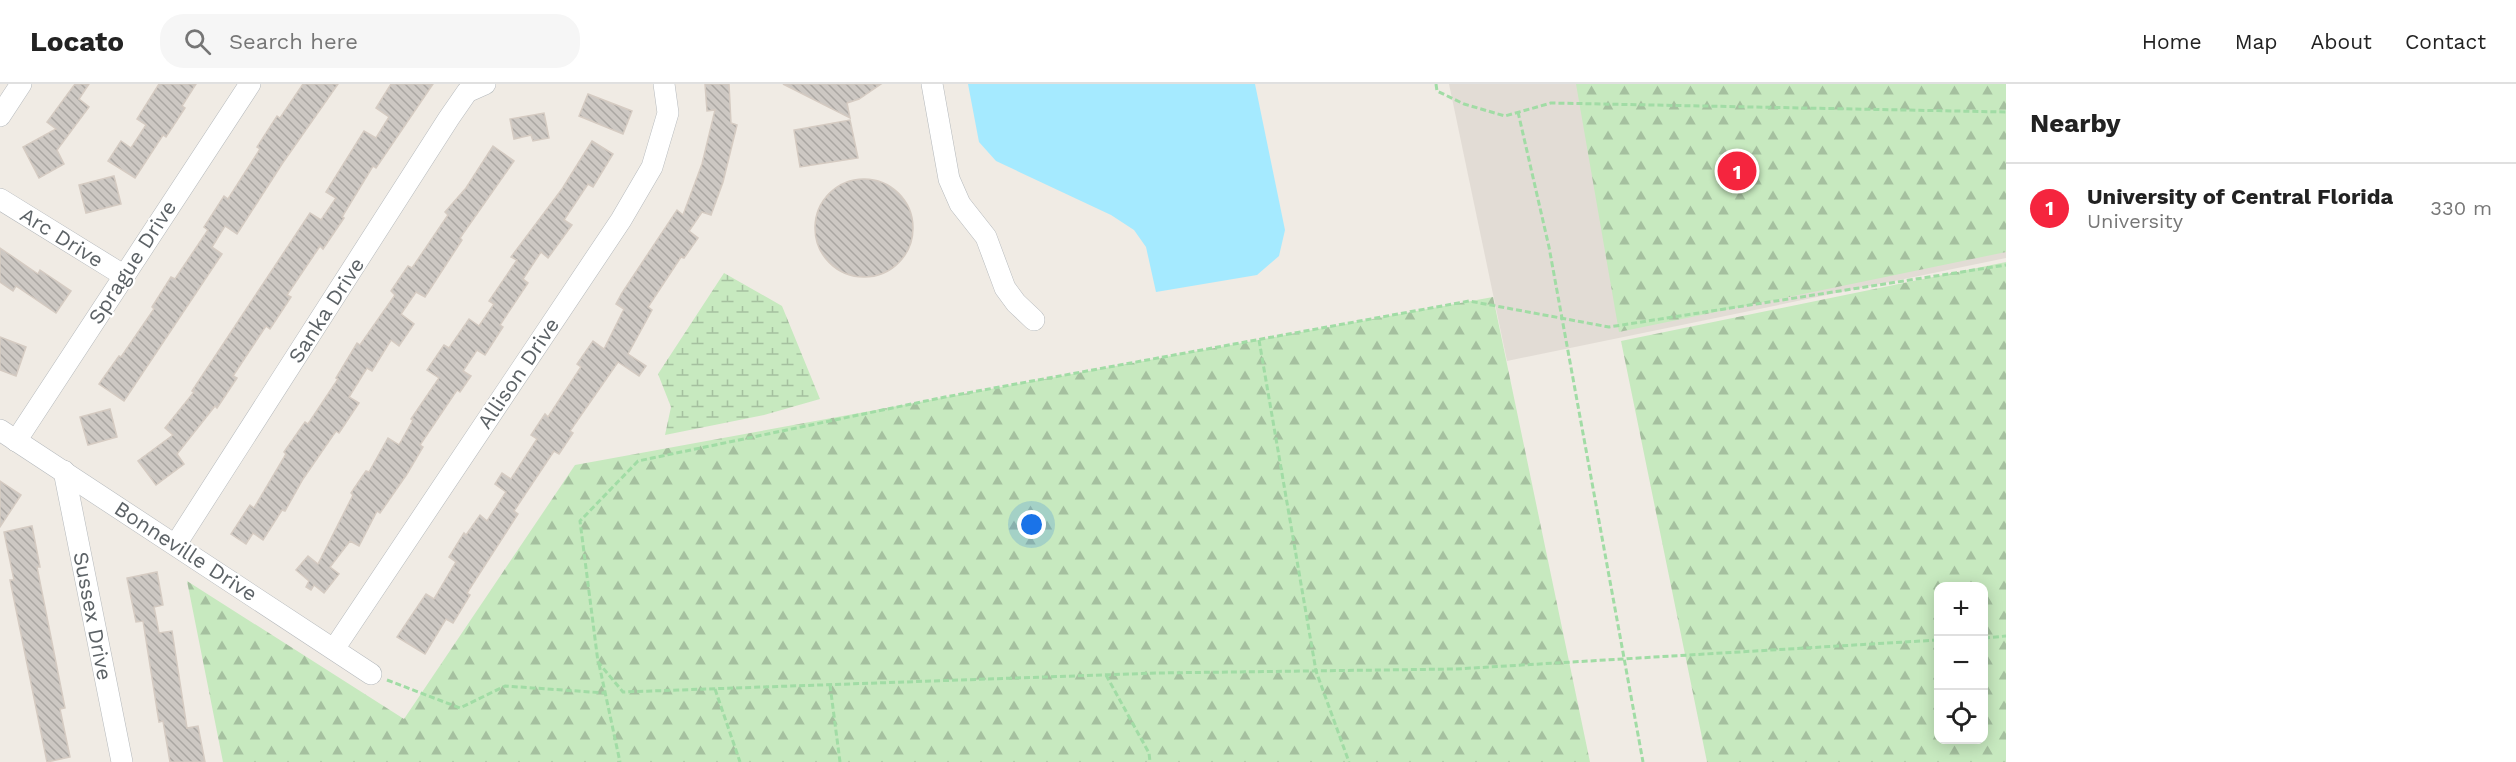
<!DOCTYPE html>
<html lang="en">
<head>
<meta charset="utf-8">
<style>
	:root { --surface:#fff; --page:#f6f6f6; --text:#222; --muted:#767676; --line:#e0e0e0; --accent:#f5253e }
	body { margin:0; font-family:"Work Sans",sans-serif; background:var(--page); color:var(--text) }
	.controls { position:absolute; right:18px; bottom:18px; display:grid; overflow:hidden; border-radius:12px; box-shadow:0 3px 15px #0003 }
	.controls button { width:54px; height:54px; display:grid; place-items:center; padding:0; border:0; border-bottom:2px solid var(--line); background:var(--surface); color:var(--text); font:30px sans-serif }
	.you { position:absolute; left:1032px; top:441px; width:21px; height:21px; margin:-15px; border:4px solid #fff; border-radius:50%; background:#1a73e8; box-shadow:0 0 0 9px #1a73e833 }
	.badge { display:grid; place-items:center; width:39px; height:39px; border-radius:50%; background:var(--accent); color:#fff; font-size:20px; font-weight:700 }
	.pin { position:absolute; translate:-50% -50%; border:3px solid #fff; box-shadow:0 2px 6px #0006 }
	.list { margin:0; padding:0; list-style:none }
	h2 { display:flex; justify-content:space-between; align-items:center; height:78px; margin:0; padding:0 24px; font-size:26px }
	h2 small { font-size:20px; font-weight:400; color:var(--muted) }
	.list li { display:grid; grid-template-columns:39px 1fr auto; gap:18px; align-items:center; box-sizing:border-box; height:90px; padding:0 24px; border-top:2px solid var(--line) }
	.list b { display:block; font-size:22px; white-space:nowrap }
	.list p { margin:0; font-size:20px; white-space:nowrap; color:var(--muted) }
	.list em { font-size:20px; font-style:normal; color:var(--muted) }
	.icon { flex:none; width:33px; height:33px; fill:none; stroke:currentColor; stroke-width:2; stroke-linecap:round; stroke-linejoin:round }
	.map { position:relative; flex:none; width:2006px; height:678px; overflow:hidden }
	header { display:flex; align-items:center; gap:36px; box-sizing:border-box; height:84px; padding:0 30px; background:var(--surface); border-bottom:2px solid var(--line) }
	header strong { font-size:28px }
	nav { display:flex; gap:33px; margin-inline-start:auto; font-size:21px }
	.search { width:420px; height:54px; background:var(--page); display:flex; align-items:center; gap:15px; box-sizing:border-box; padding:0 21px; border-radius:24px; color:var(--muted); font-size:22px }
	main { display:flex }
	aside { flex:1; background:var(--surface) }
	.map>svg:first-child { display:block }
	.education { fill:#e2dcd5 }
	.forest { fill:url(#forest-firs); fill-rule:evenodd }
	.wetland { fill:url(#wetland-marsh) }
	.water { fill:#a5eaff }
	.building { fill:url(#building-back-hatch); stroke:#d5cbc2; stroke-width:1.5 }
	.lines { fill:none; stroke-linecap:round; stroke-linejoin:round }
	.minor-casing { stroke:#b5b9bc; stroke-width:22 }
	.path { stroke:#a1dca5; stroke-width:3; stroke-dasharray:6 3; stroke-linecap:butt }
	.minor { stroke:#fff; stroke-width:21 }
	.labels { text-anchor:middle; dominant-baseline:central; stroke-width:4.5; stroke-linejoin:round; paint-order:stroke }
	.street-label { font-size:21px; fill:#5c6266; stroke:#fff }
</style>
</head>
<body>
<header>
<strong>Locato</strong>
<div class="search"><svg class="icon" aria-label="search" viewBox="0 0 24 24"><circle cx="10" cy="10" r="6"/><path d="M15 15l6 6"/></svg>Search here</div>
<nav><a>Home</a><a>Map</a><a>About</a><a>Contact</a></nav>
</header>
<main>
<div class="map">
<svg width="2006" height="678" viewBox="0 0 2006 678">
	<defs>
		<pattern id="forest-firs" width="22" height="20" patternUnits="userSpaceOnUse" patternTransform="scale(1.5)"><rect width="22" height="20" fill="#c7e9bf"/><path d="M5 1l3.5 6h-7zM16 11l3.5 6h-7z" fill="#a5c09f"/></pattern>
		<pattern id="wetland-marsh" width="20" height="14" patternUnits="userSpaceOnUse" patternTransform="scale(1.5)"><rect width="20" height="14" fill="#c7e9bf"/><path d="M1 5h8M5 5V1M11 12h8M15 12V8" fill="none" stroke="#a5c09f"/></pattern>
		<pattern id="building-back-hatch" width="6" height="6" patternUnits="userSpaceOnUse" patternTransform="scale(1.5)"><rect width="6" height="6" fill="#cdc8c3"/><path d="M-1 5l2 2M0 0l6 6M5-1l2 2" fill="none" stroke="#aaa6a2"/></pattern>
	</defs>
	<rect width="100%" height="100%" fill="#f0ebe4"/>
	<!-- education -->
	<path class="education" d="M1449,0H2006V174L1507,277Z"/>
	<!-- forest -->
	<g class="forest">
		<path d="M1576,0H2006V168L1619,248Z"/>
		<path d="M2006,178V678H1707L1621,257ZM1938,502H1984V656H1938Z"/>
		<path d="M1493,213L1590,678H223L187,497L404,635L575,381Z"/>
	</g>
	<!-- wetland -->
	<path class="wetland" d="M724,189L782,222L820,315L764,331L665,351L671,323L658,290Z"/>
	<!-- water -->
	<path class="water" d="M968,0H1255L1285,146L1279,172L1257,191L1156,208L1146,163L1134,146L1111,131L996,77L979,58Z"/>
	<!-- building -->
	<g class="building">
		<path d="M75,0H89L79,15L89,23L57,66L64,80L39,94L23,63L56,45L47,38Z"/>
		<path d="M159,0H196L182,22L185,24L166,53L163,51L135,94L108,77L121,57L131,64L146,41L137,35Z"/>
		<path d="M303,0H338L282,80L237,150L225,142L212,163L222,170L124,317L99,300L119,272L121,273L154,225L152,223L171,193L175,195L208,146L204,143L224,112L228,115L260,65L257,63L277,32L280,34Z"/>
		<path d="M391,0H433L376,84L373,82L342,133L344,134L323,165L320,162L287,211L291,213L270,245L266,242L233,292L237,294L217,324L215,322L177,370L184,380L156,401L138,377L173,351L165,344L194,308L192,307L310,129L321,136L336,114L326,108L364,47L376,54L389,33L376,24Z"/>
		<path d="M705,0H729L731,39L737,41L723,98L711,131L702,128L689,147L698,154L684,174L681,173L648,223L652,226L628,270L646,282L639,292L618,278L570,347L573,349L559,370L554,367L514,427L518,430L467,509L470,511L453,539L446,535L425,570L397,553L426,510L434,515L456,478L449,473L464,449L466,451L480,431L487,437L506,408L495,400L502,389L511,395L537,355L531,351L545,330L548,333L581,283L577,280L593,257L604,265L624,225L616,220L622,209L677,126L683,131L702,80L715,26L707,27Z"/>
		<path d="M783,0H881L859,15L847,19L850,34Z"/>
		<path d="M588,10L632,27L623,50L579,32Z"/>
		<path d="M544,29L549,54L533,57L531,51L514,55L510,35Z"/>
		<path d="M850,36L858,74L800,83L794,46Z"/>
		<path d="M592,57L613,70L593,103L588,100L564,136L572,141L548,174L541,168L523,195L528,199L500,241L503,243L485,271L477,266L463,287L471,292L460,308L457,306L420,361L423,363L407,390L380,429L377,427L359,462L350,457L330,483L339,490L324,509L314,501L311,506L306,503L309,497L296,486L308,472L318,480L353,411L351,409L366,387L369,388L388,354L399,361L413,336L411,335L439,294L427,286L444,261L449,264L469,235L479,242L494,220L489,217L517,176L511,173L562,105Z"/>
		<path d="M493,62L514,77L460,154L462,156L425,213L416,208L401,230L414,240L399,262L391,256L372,287L367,284L349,313L359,319L339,349L336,347L303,395L285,427L282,426L263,456L253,449L246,460L231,450L250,421L254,424L286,370L284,368L305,338L308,340L338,295L336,294L357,259L360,261L395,211L391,207L408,182L412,184L448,131L445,128L466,104Z"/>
		<path d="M114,92L121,120L86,129L79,101Z"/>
		<circle cx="864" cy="144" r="49"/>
		<path d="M0,164L38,190L40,186L71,207L56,229L16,202L13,207L0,198Z"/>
		<path d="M0,253L26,263L16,292L0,286Z"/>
		<path d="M110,325L117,353L88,361L80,333Z"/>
		<path d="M0,397L21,411L0,443Z"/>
		<path d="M32,442L40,483H37L65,624L60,625L70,673L47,678L10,496H14L4,448Z"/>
		<path d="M157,488L163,521L154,523L159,549L172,547L187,644L198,642L205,678H170L163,637L159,638L143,537L136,538L127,494Z"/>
	</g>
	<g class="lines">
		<!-- minor casing -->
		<g class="minor-casing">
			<g id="minor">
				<path d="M932,0L949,95L960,120L986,153L1005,204L1016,219L1034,236"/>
				<path d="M0,32L21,0"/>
				<path d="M0,115L123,191"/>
				<path d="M0,346L371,590"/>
				<path d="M16,357L250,0"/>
				<path d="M64,387L122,678"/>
				<path d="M176,460L449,34L467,8L485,0"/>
				<path d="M334,565L621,136L652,83L668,29L664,0"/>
			</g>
		</g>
		<!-- path -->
		<g class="path">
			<path d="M1436,0L1437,7L1464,20L1505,32L1551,19L2006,28"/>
			<path d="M1518,28L1549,163L1643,678"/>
			<path d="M1259,256L1316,587L1349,678"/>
			<path d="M1984,554L2006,552"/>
			<path d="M1938,556L1456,585L1157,589L623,608L598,578L580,437L638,377L945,313L1469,217L1609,243L2006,181"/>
			<path d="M599,580L620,678"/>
			<path d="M1106,591L1149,669L1150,678"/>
			<path d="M387,596L460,624L505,602L605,609"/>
			<path d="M830,601L840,678"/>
			<path d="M715,605L740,678"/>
		</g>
		<!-- minor -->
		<use href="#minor" class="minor"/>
	</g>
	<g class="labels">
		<!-- street labels -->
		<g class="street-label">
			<text transform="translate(62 153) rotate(32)">Arc Drive</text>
			<text transform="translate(132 178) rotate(-57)">Sprague Drive</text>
			<text transform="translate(326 226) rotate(-57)">Sanka Drive</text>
			<text transform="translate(518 289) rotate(-56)">Allison Drive</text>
			<text transform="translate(186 467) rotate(33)">Bonneville Drive</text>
			<text transform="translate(93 532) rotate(79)">Sussex Drive</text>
		</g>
	</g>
</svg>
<div class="controls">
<button>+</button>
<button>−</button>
<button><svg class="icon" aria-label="locate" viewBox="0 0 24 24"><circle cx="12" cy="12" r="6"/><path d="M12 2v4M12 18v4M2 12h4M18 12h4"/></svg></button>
</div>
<div class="you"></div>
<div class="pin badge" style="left:1737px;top:87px">1</div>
</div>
<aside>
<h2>Nearby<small></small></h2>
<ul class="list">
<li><span class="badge">1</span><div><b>University of Central Florida</b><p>University</p></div><em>330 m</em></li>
</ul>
</aside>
</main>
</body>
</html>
